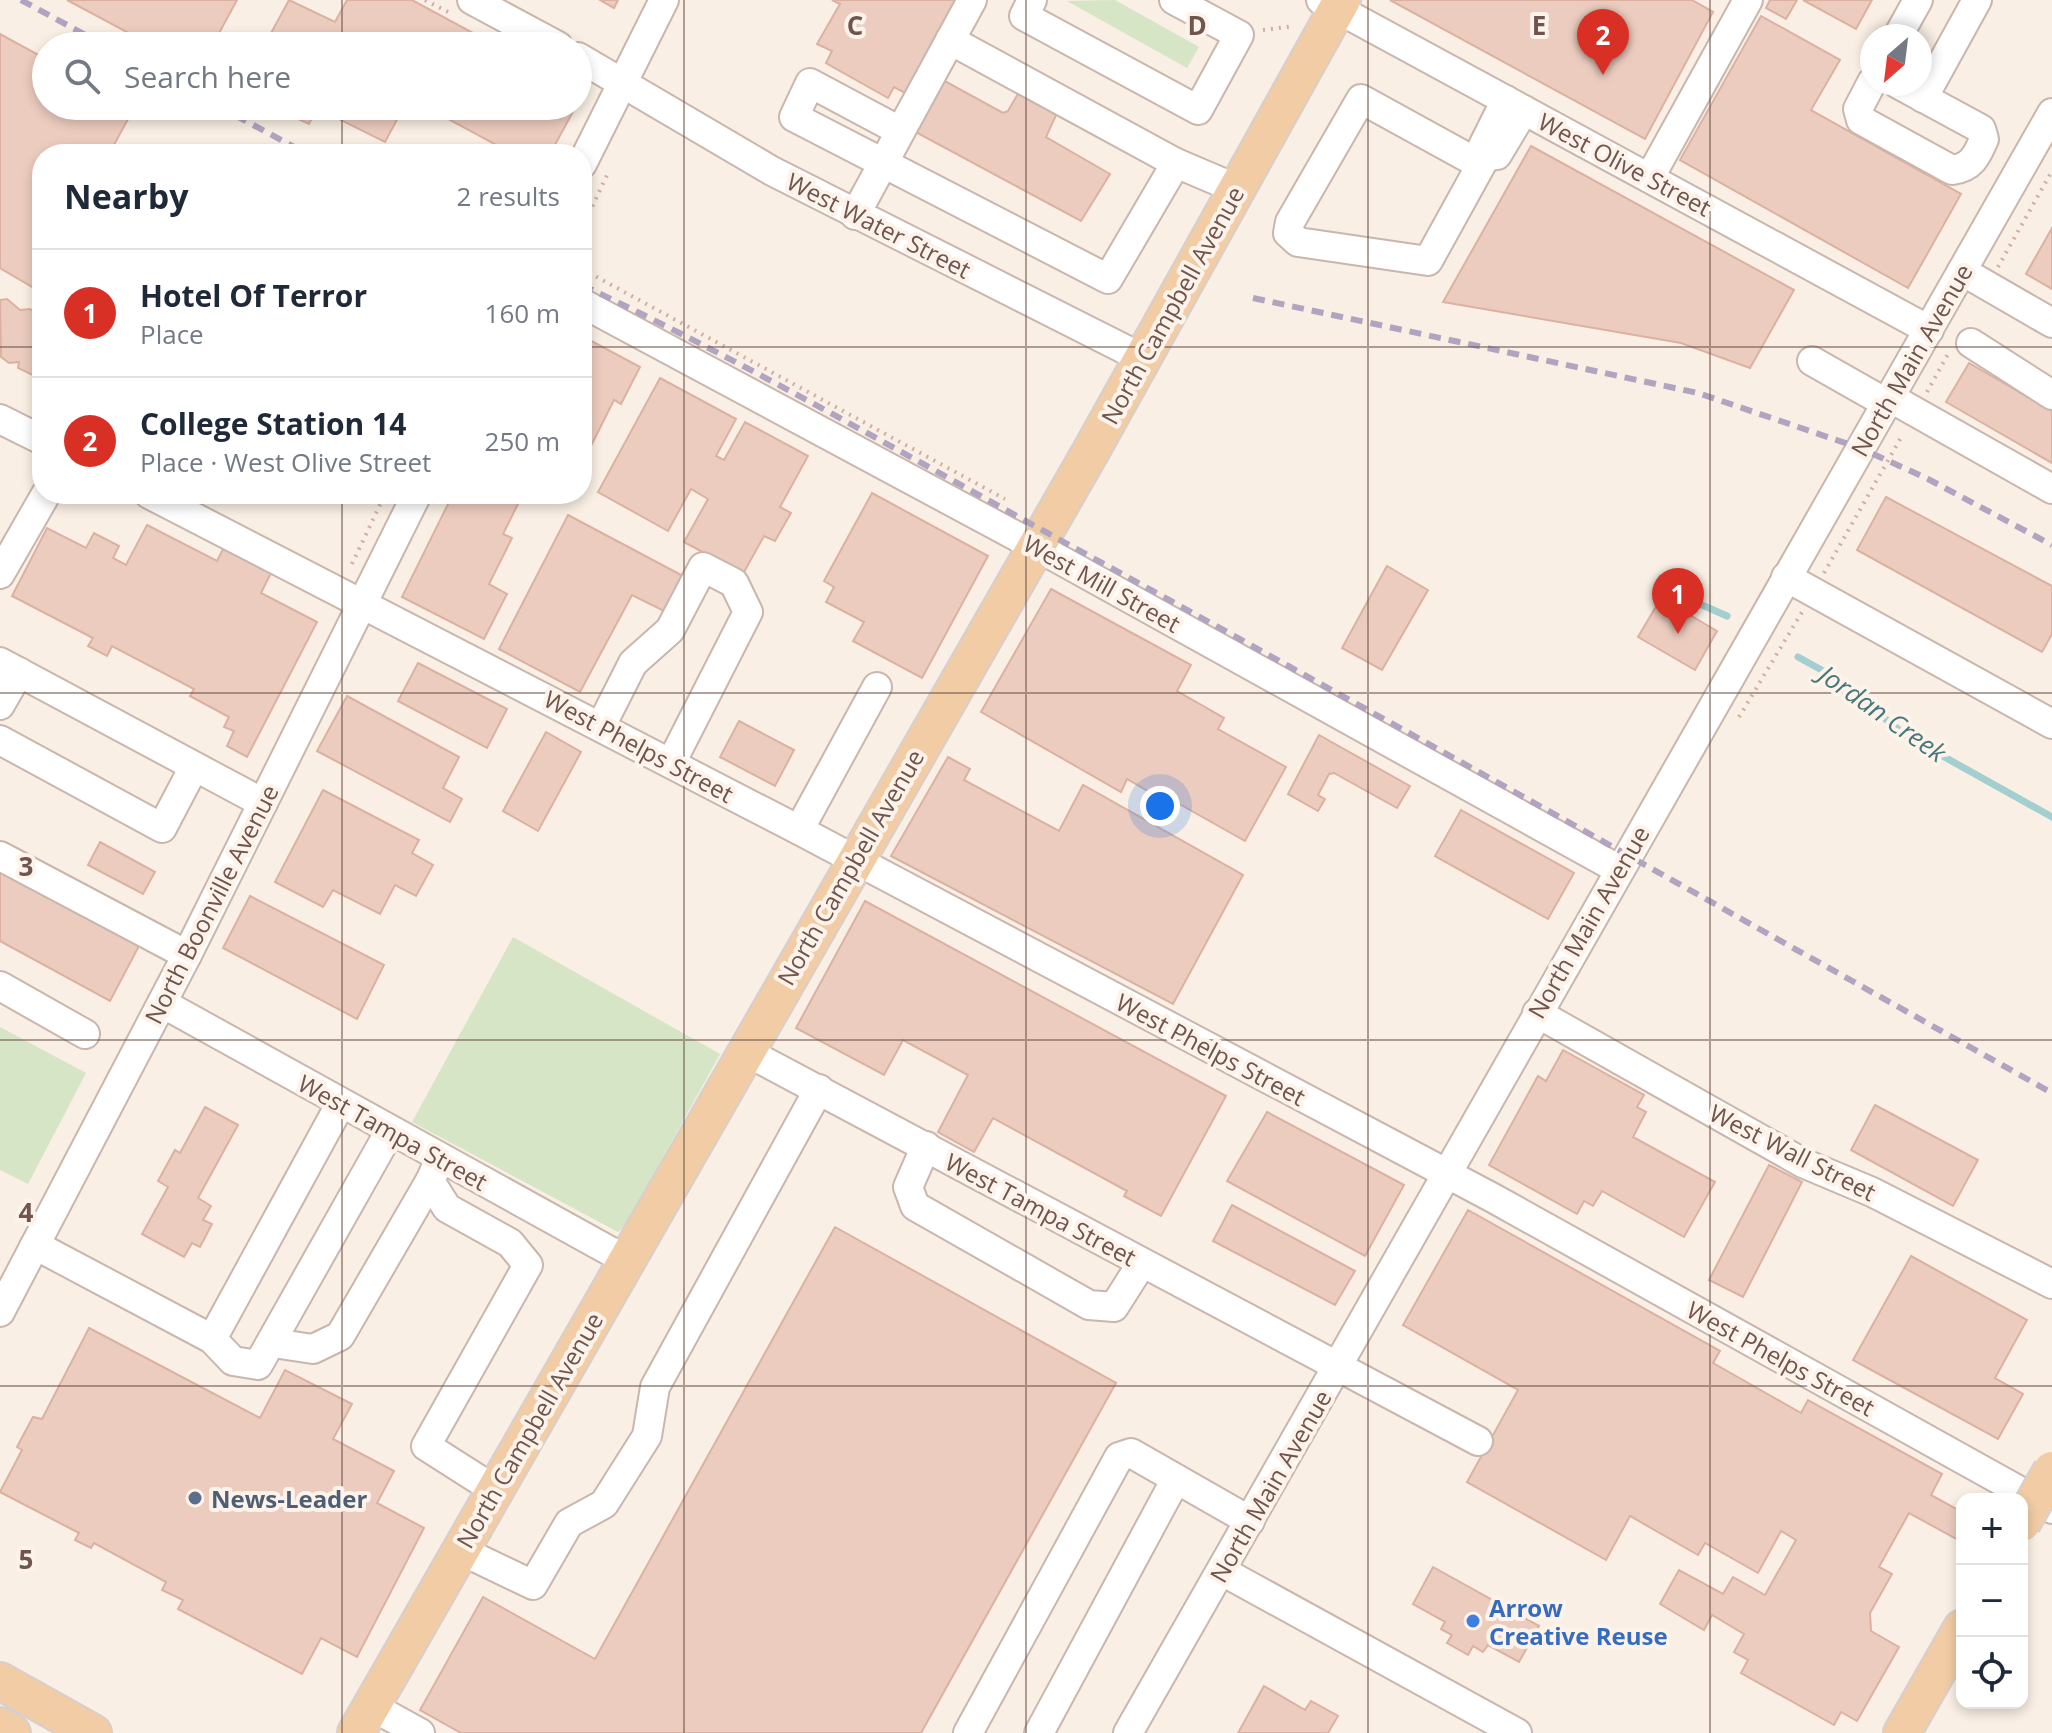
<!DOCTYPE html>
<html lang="en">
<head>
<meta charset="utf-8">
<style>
	:root { --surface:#fff; --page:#f2f2f3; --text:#1f2937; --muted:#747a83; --line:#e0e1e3; --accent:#d93025 }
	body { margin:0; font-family:"Open Sans",sans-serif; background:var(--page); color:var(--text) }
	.controls { position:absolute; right:24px; bottom:24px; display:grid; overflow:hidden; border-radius:16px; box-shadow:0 4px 12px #0003 }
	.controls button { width:72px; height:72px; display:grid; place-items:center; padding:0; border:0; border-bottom:2px solid var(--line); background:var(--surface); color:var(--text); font:40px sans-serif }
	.compass { position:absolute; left:1860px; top:24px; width:72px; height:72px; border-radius:50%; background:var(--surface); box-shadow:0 4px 12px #0003; rotate:208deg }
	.you { position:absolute; left:1160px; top:806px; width:28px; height:28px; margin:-20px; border:6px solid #fff; border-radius:50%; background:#1a73e8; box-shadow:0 0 0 12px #1a73e833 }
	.badge { display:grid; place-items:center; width:52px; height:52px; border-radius:50%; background:var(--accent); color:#fff; font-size:26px; font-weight:700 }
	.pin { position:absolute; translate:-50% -66px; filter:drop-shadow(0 2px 4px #0008) }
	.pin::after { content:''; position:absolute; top:42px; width:28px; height:24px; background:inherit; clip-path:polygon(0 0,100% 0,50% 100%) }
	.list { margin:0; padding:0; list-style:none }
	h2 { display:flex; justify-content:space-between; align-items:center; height:104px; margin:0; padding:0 32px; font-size:34px }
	h2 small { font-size:26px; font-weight:400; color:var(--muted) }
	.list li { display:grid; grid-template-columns:52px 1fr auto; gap:24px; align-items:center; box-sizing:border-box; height:128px; padding:0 32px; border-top:2px solid var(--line) }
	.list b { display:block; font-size:30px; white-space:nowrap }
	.list p { margin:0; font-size:26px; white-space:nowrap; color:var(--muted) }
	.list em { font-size:26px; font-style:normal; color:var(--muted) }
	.icon { flex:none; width:44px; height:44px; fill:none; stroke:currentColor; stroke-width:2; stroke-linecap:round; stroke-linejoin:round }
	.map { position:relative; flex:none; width:2052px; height:1733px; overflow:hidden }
	.search { position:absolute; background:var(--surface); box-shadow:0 4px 12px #0003; left:32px; top:32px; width:560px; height:88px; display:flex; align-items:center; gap:20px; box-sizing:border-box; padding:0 28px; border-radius:44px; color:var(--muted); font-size:30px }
	.panel { position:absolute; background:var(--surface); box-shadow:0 4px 12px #0003; left:32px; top:144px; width:560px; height:360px; border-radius:32px }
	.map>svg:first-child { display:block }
	.green { fill:#d5e5c5 }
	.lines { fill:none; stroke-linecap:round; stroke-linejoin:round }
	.stream { stroke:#a3cfd1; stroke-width:7 }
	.building { fill:#ecccbf; stroke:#dcb1a1; stroke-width:2 }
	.minor-casing { stroke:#c9b6ac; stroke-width:32 }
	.major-casing { stroke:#d7cfcd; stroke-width:40 }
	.path { stroke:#d0afa3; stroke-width:4; stroke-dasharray:2 6; stroke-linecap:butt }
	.minor { stroke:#fff; stroke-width:28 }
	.major { stroke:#f1cca4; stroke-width:36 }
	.rail { stroke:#b1a4c1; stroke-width:6; stroke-dasharray:12 8; stroke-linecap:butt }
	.major-bridge-casing { stroke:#d7cfcd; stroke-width:40; stroke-linecap:butt }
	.major-bridge { stroke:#f1cca4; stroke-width:36 }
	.grid { fill:none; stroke:#6f554d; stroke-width:2; stroke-opacity:0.55 }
	.service-dot { fill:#5c6f8a; stroke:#fdf3ea; stroke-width:3 }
	.shop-dot { fill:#3f7fe0; stroke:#fdf3ea; stroke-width:3 }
	.labels { text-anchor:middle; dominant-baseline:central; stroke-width:8; stroke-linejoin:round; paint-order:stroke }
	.street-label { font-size:24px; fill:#6f554d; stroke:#fdf3ea }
	.service-label { font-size:24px; font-weight:bold; fill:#4e5e75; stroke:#fdf3ea; text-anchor:start }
	.shop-label { font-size:24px; font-weight:bold; fill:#366cbe; stroke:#fdf3ea; text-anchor:start }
	.water-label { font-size:26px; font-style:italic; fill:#46777a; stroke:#fdf3ea }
	.grid-label { font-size:26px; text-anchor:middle; font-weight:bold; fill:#6f554d; stroke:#fdf3ea; stroke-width:8; stroke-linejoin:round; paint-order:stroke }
</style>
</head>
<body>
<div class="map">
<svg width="2052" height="1733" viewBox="0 0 2052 1733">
	<rect width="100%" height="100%" fill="#f9efe4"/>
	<!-- green -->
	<g class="green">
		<path d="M1115,0L1199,47L1187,68L1067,1Z"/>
		<path d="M513,937L720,1054L625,1226L618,1232L412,1122Z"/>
		<path d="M0,1027L86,1073L28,1184L0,1170Z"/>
	</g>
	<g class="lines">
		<!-- stream -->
		<g class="stream">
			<path d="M1666,589L1727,616"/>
			<path d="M1798,657L1836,678L1905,735L2052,817"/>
		</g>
	</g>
	<!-- building -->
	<g class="building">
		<path d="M67,0H237L212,46H153Z"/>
		<path d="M289,0L335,22L347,0H412L497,46H264Z"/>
		<path d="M600,0H618L614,8Z"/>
		<path d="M832,0H963L911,96L894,87L888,98L826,63L832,51L817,44L840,4Z"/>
		<path d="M1390,0H1692L1713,12L1645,139Z"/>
		<path d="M1770,0H1797L1786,19L1766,8Z"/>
		<path d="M1803,0H1872L1856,29Z"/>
		<path d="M1761,16L1840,60L1811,110L1961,194L1908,288L1680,160Z"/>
		<path d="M0,34L46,59V106L134,108L109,154H42V274L34,288L0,268Z"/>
		<path d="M941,79L1003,113L1008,111L1019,92L1057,113L1046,137L1110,174L1081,221L912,130Z"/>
		<path d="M270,106H576L550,154H513L430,109L401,112L385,142L317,108L309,124Z"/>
		<path d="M1531,146L1794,290L1750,368L1681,343L1443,302Z"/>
		<path d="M2052,228V289L2026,274Z"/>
		<path d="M7,299L20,310L30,309L39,315L42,322L41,379L18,368L19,362L9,363L1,357L0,300Z"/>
		<path d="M582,336L640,367L621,404L614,400L586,456L582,454Z"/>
		<path d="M1969,363L2052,411V463L1946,402Z"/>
		<path d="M660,378L736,419L716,456L724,460L745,422L808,456L780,507L791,513L775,541L764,536L743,574L684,542L708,499L691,489L668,531L598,492Z"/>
		<path d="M872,493L988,556L922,678L853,641L864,622L826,602L834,587L824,581Z"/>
		<path d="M453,494H523L503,534L512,538L489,584L507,594L484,639L402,597Z"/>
		<path d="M1886,497L2052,586V634L2042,652L1857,550Z"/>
		<path d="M568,515L683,576L664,611L632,595L580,692L499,649Z"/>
		<path d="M147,525L217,561L223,549L271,573L261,593L317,622L247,757L227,746L234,731L224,727L229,717L190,696L194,689L112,646L107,656L88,646L93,638L12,596L47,528L86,548L94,533L119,546L113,558L126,565Z"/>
		<path d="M1387,566L1428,590L1382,670L1342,648Z"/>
		<path d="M1051,589L1191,665L1177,691L1224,718L1218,729L1286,767L1245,841L1174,801L1173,806L1127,779L1121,792L981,712Z"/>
		<path d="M1661,598L1717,631L1695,670L1638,637Z"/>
		<path d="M418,663L507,709L487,748L398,701Z"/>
		<path d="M347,696L459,757L443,788L462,799L450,822L317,751Z"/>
		<path d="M739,721L794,750L775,786L720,757Z"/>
		<path d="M546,732L581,752L538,831L503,811Z"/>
		<path d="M1319,735L1410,786L1397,808L1334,773L1329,774L1318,795L1325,799L1318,811L1288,794Z"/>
		<path d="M948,757L970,769L964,780L1059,831L1083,785L1243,875L1173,1004L891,856Z"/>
		<path d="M323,790L419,840L412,853L433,865L416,896L395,885L380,914L333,890L323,907L275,882Z"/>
		<path d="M1461,810L1574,873L1548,919L1435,856Z"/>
		<path d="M100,842L155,872L143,894L88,865Z"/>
		<path d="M0,871L139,946L110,1001L0,941Z"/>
		<path d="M250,896L384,965L357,1019L223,948Z"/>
		<path d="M865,901L1226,1096L1161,1216L1124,1196L1127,1191L993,1118L974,1152L938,1132L968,1075L903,1040L884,1075L796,1028Z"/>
		<path d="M1563,1050L1644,1095L1637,1107L1646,1112L1633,1137L1715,1182L1684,1237L1602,1191L1593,1206L1584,1201L1577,1214L1489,1165L1538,1076L1546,1081Z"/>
		<path d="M1875,1105L1978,1160L1953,1206L1851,1150Z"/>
		<path d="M205,1107L238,1125L198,1198L211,1206L203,1220L212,1224L200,1247L192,1243L184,1257L142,1234L168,1187L158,1181L175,1150L180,1153Z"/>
		<path d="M1267,1112L1404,1185L1365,1256L1227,1181Z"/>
		<path d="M1769,1165L1802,1182L1743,1297L1709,1280Z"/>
		<path d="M1232,1205L1355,1271L1335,1305L1213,1241Z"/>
		<path d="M1468,1210L1720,1351L1713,1363L1801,1413L1808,1400L1942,1474L1931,1495L1962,1512V1542L1909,1513L1879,1567L1892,1574L1870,1613L1871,1631L1899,1647L1857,1721L1841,1712L1834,1725L1741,1673L1748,1660L1734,1652L1744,1634L1712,1615L1704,1630L1660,1604L1679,1570L1723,1594L1733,1577L1765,1595L1796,1540L1781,1531L1758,1573L1705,1543L1698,1555L1630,1516L1606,1560L1467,1482L1518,1390L1403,1325Z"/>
		<path d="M835,1227L1116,1383L921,1733H461L420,1710L483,1597L595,1659Z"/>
		<path d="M1911,1256L2027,1320L1995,1378L2023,1394L1998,1439L1853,1360Z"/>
		<path d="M89,1328L260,1418L285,1370L352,1404L333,1439L394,1471L377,1503L424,1528L357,1657L321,1638L302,1674L178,1609L183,1600L162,1590L166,1582L94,1543L91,1548L75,1540L79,1533L0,1492L22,1450L17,1447L33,1417L42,1419Z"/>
		<path d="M1433,1567L1539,1626L1519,1662L1488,1645L1483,1652L1473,1646L1468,1655L1447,1643L1452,1635L1441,1629L1445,1622L1413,1604Z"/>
		<path d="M1264,1686L1305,1710L1311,1701L1338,1716L1328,1733H1238Z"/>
	</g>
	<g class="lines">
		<!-- minor casing -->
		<g class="minor-casing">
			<g id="minor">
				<path d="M472,0L558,46"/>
				<path d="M1032,0L1024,16L1198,110L1239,35L1174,0"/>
				<path d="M1321,0L1929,330"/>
				<path d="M1898,36L1918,0"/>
				<path d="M950,40L1176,163"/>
				<path d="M578,57L772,171L1142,358"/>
				<path d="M1872,82L1858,109L1861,120L1952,170C1971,168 1977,156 1984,139L1981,129L1898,84"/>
				<path d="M1923,98L1977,0"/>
				<path d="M1506,100L1483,146L1486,156L1497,155L1524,110"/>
				<path d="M900,131L810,83L794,117L1108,279L1176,163L1237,189"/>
				<path d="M582,164L664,0"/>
				<path d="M1481,165L1361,99L1290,222L1288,233L1298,242L1428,261L1481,165L1486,156"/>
				<path d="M1650,177L1748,0"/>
				<path d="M855,215L972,0"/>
				<path d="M1962,271L2052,323"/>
				<path d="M582,303L1057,558L1618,869"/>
				<path d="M1971,343L2052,395"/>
				<path d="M1812,361L1886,403"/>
				<path d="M1889,397L2052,489"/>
				<path d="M0,419L42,440"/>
				<path d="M149,494L799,830L1493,1198L2052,1509"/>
				<path d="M0,574L46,494"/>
				<path d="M1786,577L2052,724"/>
				<path d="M0,662L263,803"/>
				<path d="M0,705L19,672"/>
				<path d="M601,726L633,663L670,630L703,567L734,583L748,612L671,763"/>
				<path d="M0,740L162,828L194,767"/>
				<path d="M799,830L877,687"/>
				<path d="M0,856L187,955"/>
				<path d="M0,986L85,1034"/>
				<path d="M162,1003L626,1260"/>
				<path d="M1537,1013L1803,1163L1872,1192L2052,1284"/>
				<path d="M745,1051L1478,1441"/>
				<path d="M341,1103L212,1339L233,1361L258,1365L390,1131"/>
				<path d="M926,1146L908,1187L915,1206L1089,1305L1114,1307L1142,1263"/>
				<path d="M440,1159L430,1181L447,1208L510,1243L528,1265L426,1446L495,1490"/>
				<path d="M35,1245L212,1339"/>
				<path d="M0,1312L187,955L417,494"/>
				<path d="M273,1343L313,1349L340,1336L430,1181"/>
				<path d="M460,1550L533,1585L569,1523L604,1504L647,1436L655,1387L819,1089"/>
				<path d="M1222,1571L1517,1733"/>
				<path d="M371,1706L420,1733"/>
				<path d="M968,1733L1119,1457L1131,1453L1250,1521"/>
				<path d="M1039,1733L1176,1479"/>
				<path d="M1128,1733L2052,113"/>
			</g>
		</g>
		<!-- major casing -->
		<g class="major-casing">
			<g id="major">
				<path d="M0,1681L93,1733"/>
				<path d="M0,1726L12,1733"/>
				<path d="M356,1733L1091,451L1342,0"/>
				<path d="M1902,1733L1962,1628"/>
			</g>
		</g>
		<!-- path -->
		<g class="path">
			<path d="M425,0L452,14"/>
			<path d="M1263,30L1294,26"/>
			<path d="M556,154L563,140"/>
			<path d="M582,228L608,173"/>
			<path d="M1998,267L2052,171"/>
			<path d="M582,269L1005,499"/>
			<path d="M1927,392L1948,354"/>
			<path d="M352,564L385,494"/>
			<path d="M1824,573L1903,434"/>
			<path d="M1739,717L1802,612"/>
		</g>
		<!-- minor -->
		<use href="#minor" class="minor"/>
		<!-- major -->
		<use href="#major" class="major"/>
		<!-- rail -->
		<g class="rail">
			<path d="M21,0L106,46"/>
			<path d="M218,106L307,154"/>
			<path d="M582,285C759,369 930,469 1102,563C1420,738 1736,916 2052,1093"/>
			<path d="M1253,298L1698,393L1860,448L1928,479L2052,545"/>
		</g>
		<!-- major-bridge casing -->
		<g class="major-bridge-casing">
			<path id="major-bridge" d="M2022,1523L2052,1470"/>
		</g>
		<!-- major-bridge -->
		<use href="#major-bridge" class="major-bridge"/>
	</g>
	<!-- grid -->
	<path class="grid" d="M342,0V46M684,0V1733M1026,0V1733M1368,0V1733M1710,0V1733M342,106V154M0,347H42M582,347H2052M342,494V1733M0,693H2052M0,1040H2052M0,1386H2052"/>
	<!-- markers -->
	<circle class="service-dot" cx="195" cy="1498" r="8"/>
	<circle class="shop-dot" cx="1473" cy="1621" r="8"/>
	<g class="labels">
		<!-- street labels -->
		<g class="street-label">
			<text transform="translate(1625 164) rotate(28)">West Olive Street</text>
			<text transform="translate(879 225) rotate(27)">West Water Street</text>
			<text transform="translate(1172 305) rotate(-61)">North Campbell Avenue</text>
			<text transform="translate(1911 360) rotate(-60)">North Main Avenue</text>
			<text transform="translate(1102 583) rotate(29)">West Mill Street</text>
			<text transform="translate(639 746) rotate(28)">West Phelps Street</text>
			<text transform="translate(850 867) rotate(-60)">North Campbell Avenue</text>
			<text transform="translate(211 904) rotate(-63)">North Boonville Avenue</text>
			<text transform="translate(1588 922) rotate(-60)">North Main Avenue</text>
			<text transform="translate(1211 1049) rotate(28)">West Phelps Street</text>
			<text transform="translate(393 1132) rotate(29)">West Tampa Street</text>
			<text transform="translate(1793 1152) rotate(27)">West Wall Street</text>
			<text transform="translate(1041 1209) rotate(28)">West Tampa Street</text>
			<text transform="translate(1781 1358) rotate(29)">West Phelps Street</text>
			<text transform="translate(529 1430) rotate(-60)">North Campbell Avenue</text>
			<text transform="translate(1270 1486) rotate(-60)">North Main Avenue</text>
		</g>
		<!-- service labels -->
		<g class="service-label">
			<text x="211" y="1498">News-Leader</text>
		</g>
		<!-- shop labels -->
		<g class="shop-label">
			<text x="1489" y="1607">Arrow<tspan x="1489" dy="28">Creative Reuse</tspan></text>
		</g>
		<!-- water labels -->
		<g class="water-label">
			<text transform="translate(1883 713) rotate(35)">Jordan Creek</text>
		</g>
	</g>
	<g class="grid-label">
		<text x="855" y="35">C</text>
		<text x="1197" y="35">D</text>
		<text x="1539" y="35">E</text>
		<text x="26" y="876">3</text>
		<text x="26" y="1222">4</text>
		<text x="26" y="1569">5</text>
	</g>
</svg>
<div class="controls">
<button>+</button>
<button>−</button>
<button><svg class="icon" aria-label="locate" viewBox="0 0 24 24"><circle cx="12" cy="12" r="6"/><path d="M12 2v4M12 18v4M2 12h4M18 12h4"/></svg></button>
</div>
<svg class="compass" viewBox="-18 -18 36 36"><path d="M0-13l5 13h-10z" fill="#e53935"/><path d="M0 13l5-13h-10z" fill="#747a83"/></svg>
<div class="you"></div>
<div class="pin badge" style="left:1678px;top:634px">1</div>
<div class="pin badge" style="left:1603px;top:75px">2</div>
<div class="search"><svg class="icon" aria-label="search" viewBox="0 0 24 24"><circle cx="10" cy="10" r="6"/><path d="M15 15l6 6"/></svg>Search here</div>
<section class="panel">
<h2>Nearby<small>2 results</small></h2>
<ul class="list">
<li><span class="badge">1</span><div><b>Hotel Of Terror</b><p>Place</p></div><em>160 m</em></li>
<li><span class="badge">2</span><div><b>College Station 14</b><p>Place · West Olive Street</p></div><em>250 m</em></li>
</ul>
</section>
</div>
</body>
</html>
